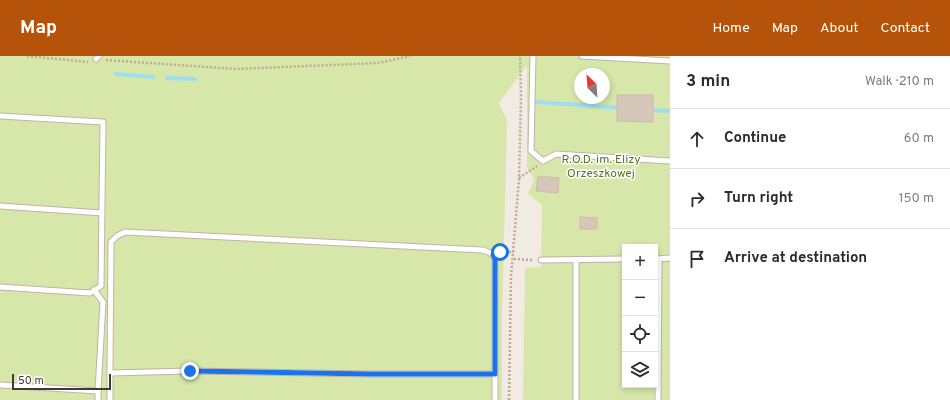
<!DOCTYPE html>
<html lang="en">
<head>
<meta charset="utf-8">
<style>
	:root { --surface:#fff; --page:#f7f7f7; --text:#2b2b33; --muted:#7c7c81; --line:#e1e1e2; --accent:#b45309 }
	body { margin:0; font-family:Overpass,sans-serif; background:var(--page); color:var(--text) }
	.controls { position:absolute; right:12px; bottom:12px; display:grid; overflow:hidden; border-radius:0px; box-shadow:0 2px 6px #0003 }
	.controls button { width:36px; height:36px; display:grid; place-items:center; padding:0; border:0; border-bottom:1px solid var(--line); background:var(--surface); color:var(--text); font:20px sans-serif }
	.compass { position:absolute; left:574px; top:12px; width:36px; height:36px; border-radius:50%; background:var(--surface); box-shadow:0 2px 6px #0003; rotate:335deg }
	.scale { position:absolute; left:12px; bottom:10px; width:99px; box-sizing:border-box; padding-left:4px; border:2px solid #443a33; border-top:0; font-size:11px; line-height:14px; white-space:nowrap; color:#443a33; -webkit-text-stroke:3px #fff; paint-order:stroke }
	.stop { position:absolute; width:12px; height:12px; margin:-9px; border:3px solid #1a73e8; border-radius:50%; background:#fff }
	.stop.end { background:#1a73e8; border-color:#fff; box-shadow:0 1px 4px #0008 }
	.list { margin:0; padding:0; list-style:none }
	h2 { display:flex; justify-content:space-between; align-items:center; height:52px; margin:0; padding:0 16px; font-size:17px }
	h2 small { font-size:13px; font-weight:400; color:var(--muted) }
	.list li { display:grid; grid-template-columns:26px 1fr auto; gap:12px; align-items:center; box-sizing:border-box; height:60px; padding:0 16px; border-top:1px solid var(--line) }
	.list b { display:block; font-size:15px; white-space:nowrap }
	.list em { font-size:13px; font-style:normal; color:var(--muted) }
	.icon { flex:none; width:22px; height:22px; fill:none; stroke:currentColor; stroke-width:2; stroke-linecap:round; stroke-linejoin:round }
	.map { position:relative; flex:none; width:670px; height:344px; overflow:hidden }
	header { display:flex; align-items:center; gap:24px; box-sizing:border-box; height:56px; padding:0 20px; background:var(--accent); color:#fff }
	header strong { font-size:19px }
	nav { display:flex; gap:22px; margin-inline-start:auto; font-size:14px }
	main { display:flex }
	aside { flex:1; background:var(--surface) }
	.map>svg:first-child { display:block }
	.green { fill:#d7e7aa; fill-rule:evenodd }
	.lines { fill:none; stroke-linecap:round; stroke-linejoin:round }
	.stream { stroke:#9ddef1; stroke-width:4 }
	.building { fill:#d7c7bb; stroke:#cebaab }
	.service-casing { stroke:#c0b3a9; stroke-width:7 }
	.path { stroke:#bfa997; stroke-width:2.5; stroke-dasharray:2 2; stroke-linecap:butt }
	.service { stroke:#fff; stroke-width:5 }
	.route { stroke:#1a73e8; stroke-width:5 }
	.labels { text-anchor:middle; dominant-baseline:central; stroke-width:3; stroke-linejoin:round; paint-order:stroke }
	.park-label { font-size:12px; fill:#537626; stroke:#fff }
</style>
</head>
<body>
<header>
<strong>Map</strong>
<nav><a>Home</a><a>Map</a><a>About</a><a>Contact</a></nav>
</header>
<main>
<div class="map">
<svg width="670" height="344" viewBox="0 0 670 344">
	<rect width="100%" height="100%" fill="#f2ebe3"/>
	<!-- green -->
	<path class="green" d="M0,0H670V344H523L525,212L541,211V204L542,149L528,138L534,124L527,111V9L499,47L507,65L502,259V344H0ZM580,18H604V42H580ZM625,191H655V329H625Z"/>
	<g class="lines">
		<!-- stream -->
		<g class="stream">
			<path d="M116,18L153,21"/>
			<path d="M167,22L195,23"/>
			<path d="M536,46L622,52"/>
			<path d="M648,54L670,55"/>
		</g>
	</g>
	<!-- building -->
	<g class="building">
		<path d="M617,39H653V66L617,65Z"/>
		<path d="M538,120L559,122L558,137L536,135Z"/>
		<path d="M580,161L597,162V173H580Z"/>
	</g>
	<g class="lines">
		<!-- service casing -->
		<g class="service-casing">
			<g id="service">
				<path d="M533,0L531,95L543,105L556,98L670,105"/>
				<path d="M582,0L670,5"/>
				<path d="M96,3L99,0"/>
				<path d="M0,60L103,66L101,230L90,237L0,231"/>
				<path d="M0,150L102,157"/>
				<path d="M655,203L670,202"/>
				<path d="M541,204L625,203"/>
				<path d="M110,317L111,186L117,180L125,176L482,194C489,196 492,197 495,203V318"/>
				<path d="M0,329L98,335L103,246L94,234"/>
				<path d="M98,335V344"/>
				<path d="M110,344V317L190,315L370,318H495V344"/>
				<path d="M576,344V204"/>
				<path d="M658,344L659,203"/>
			</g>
		</g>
		<!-- path -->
		<g class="path">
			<path d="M27,0L88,6"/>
			<path d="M106,4L236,13L378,7L410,0"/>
			<path d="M519,122L537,110"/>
			<path d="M501,196H514"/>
			<path d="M514,203L533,204"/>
			<path d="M509,344L511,221L519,123L521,42L520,0"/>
		</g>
		<!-- service -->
		<use href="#service" class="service"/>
	</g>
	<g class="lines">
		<!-- route -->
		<path class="route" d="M190,315L370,318H495V203L493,199L500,196"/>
	</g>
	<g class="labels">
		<!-- park labels -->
		<g class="park-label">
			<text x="601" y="104">R.O.D. im. Elizy<tspan x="601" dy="14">Orzeszkowej</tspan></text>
		</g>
	</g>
</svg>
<div class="controls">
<button>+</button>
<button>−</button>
<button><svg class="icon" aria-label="locate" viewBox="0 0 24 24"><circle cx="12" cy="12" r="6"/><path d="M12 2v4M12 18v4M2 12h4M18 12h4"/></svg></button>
<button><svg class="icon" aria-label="layers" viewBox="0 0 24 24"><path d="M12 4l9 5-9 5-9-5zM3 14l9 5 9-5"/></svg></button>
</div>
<svg class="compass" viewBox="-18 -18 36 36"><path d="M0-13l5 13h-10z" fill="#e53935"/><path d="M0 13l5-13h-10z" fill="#7c7c81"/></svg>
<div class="scale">50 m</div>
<div class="stop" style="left:500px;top:196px"></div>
<div class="stop end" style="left:190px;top:315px"></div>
</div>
<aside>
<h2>3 min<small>Walk · 210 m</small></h2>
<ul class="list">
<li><svg class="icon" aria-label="ahead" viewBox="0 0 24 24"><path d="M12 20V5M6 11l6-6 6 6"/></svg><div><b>Continue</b></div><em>60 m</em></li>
<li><svg class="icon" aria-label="right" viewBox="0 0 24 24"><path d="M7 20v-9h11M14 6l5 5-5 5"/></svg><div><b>Turn right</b></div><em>150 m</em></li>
<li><svg class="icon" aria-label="arrive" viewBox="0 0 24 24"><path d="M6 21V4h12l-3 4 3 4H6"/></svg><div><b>Arrive at destination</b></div></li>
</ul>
</aside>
</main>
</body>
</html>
